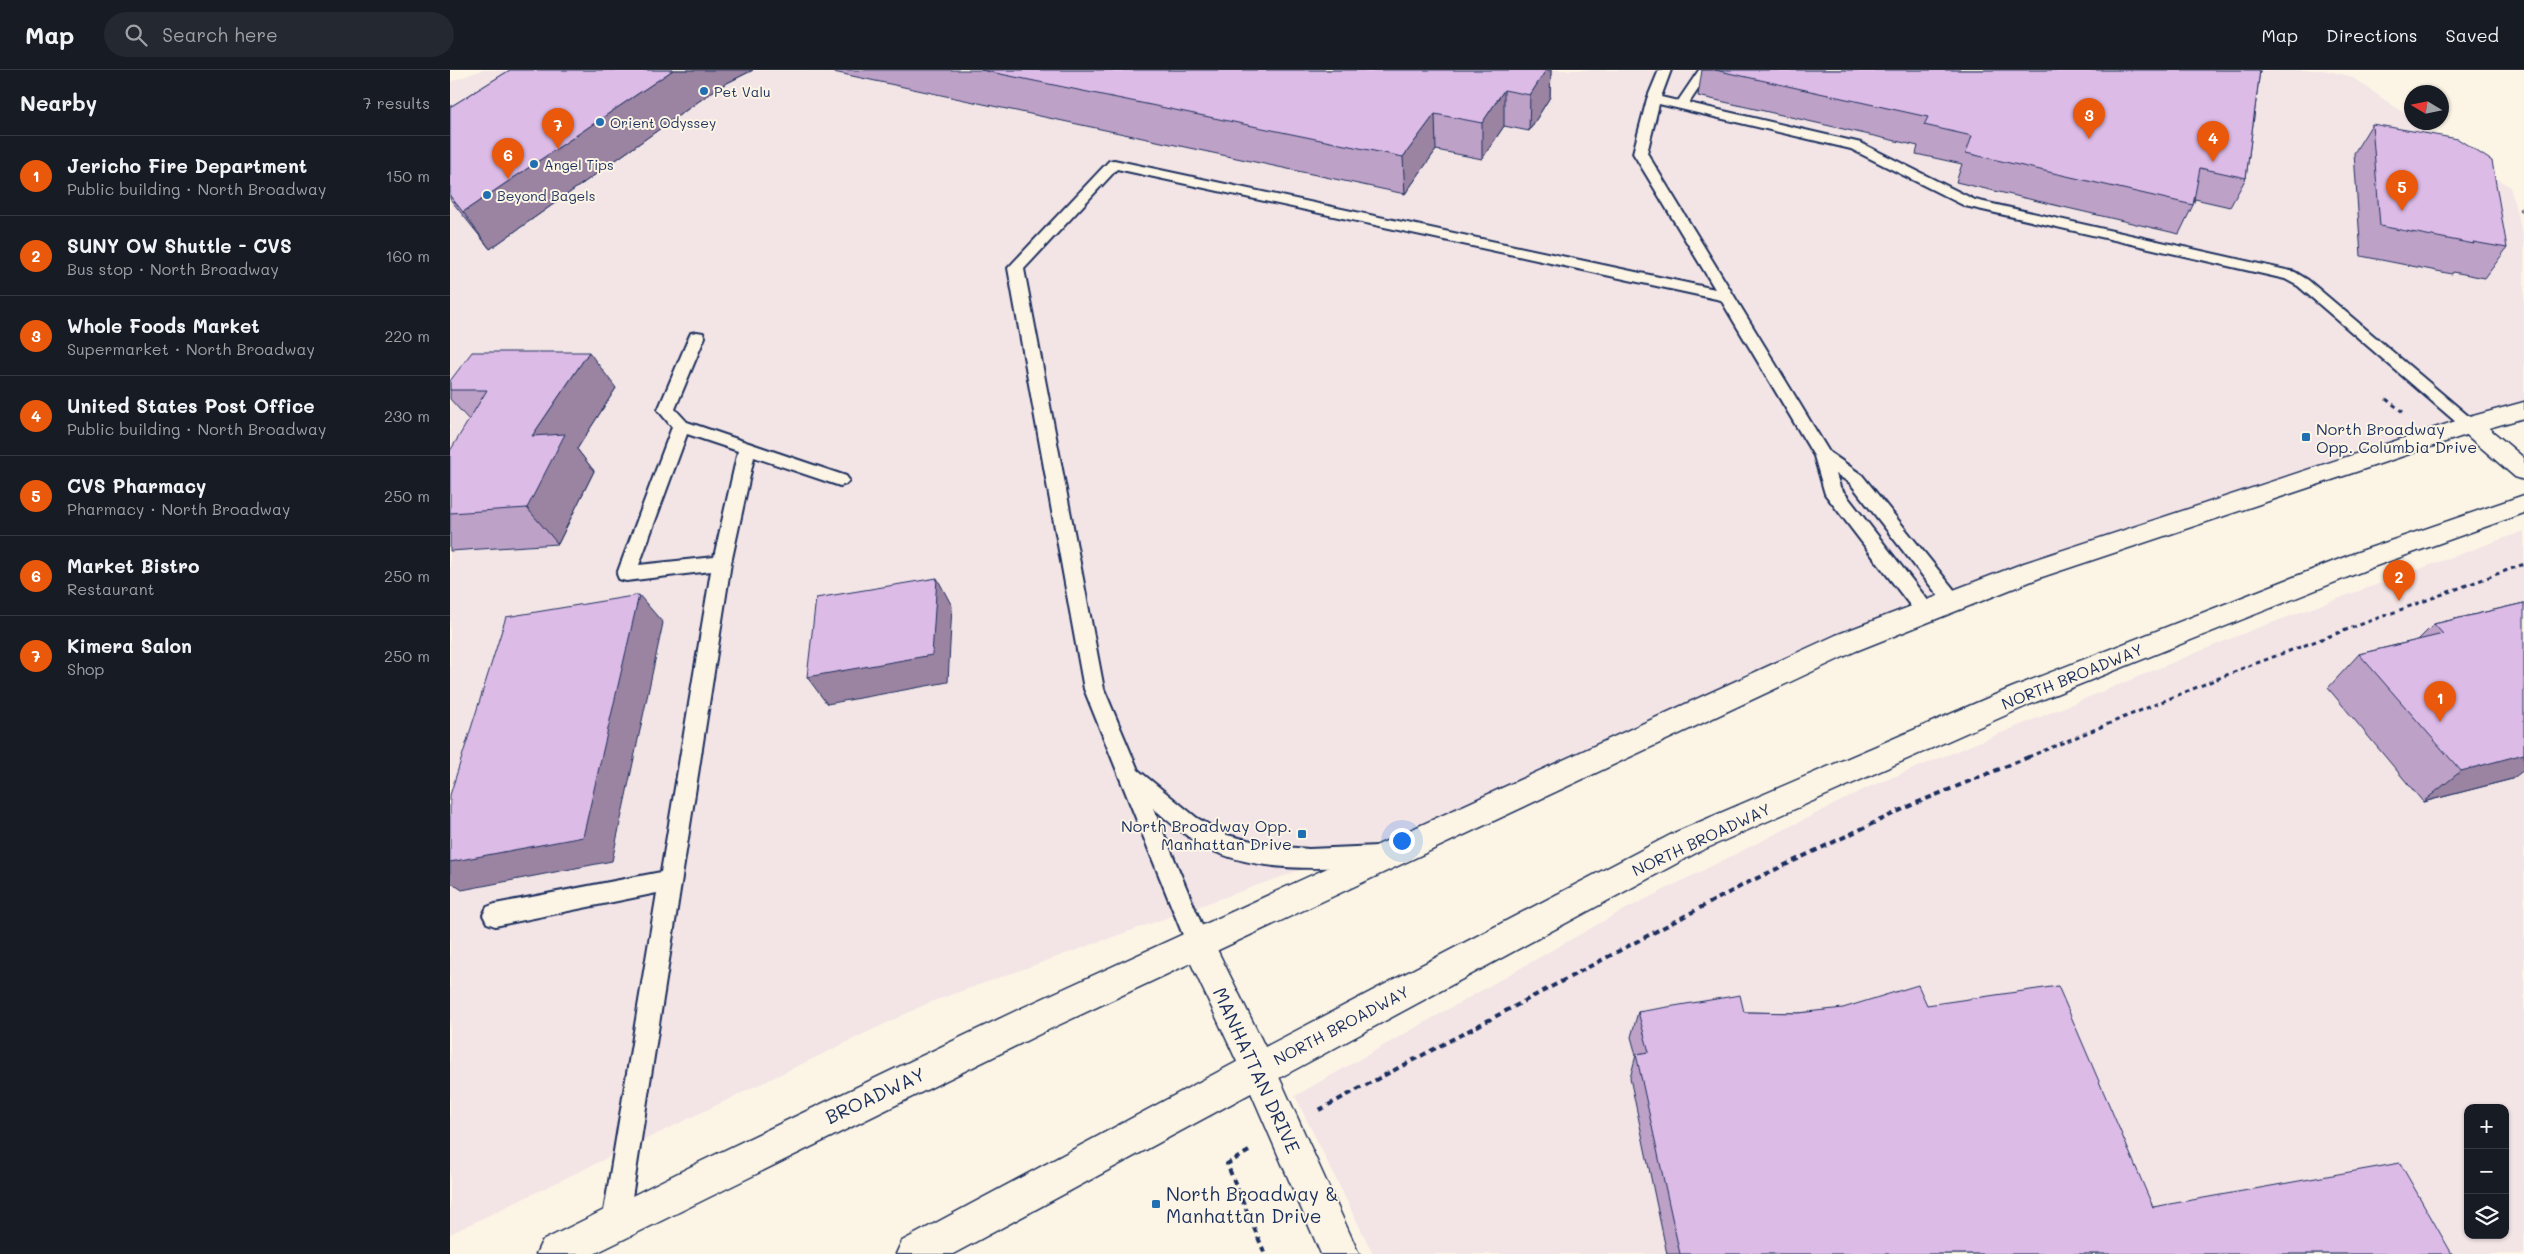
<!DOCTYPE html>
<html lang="en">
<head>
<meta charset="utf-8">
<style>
	:root { --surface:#171b24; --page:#242831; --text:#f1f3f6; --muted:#9ea1a6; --line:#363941; --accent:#ea580c }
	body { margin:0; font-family:Mali,sans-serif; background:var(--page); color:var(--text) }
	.controls { position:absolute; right:15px; bottom:15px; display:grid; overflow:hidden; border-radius:10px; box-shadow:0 1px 4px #0004 }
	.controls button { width:45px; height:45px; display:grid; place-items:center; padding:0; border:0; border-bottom:1px solid var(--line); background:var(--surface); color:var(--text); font:25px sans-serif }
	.compass { position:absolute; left:1954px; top:15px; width:45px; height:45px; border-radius:50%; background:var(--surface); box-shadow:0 1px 4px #0004; rotate:280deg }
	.you { position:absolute; left:951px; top:770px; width:18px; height:18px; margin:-12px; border:4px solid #fff; border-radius:50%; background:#1a73e8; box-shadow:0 0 0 8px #1a73e833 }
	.badge { display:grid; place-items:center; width:32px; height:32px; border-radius:50%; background:var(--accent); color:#fff; font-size:16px; font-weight:700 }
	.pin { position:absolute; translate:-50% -41px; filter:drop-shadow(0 1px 2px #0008) }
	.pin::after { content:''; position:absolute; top:26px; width:18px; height:15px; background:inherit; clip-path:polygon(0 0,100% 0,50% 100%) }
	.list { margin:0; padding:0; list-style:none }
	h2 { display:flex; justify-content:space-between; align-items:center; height:65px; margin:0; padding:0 20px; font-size:21px }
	h2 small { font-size:16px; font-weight:400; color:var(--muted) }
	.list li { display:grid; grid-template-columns:32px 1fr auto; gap:15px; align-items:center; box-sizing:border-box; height:80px; padding:0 20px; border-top:1px solid var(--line) }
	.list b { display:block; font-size:19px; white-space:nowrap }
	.list p { margin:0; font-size:16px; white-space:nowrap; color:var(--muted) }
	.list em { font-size:16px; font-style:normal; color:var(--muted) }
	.icon { flex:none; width:28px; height:28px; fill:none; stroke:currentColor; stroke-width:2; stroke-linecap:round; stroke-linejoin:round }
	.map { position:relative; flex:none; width:2074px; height:1184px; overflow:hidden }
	header { display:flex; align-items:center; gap:30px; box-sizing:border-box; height:70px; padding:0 25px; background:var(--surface); border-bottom:1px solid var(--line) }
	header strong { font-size:24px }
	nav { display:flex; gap:28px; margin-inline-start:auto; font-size:18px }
	.search { width:350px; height:45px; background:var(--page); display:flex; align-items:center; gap:12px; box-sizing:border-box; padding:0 18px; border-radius:28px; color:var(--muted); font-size:19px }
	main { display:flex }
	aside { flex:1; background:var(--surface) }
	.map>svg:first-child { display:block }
	.built { fill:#f3e4e6; fill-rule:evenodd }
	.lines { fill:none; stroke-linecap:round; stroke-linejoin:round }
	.lane-casing { stroke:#1b2f5e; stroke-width:4 }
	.street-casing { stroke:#1b2f5e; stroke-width:3 }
	.primary-casing { stroke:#1b2f5e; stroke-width:3 }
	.path-far1 { stroke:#1b2f5e; stroke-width:3; stroke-dasharray:4.5 4; stroke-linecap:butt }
	.path { stroke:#1b2f5e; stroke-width:4; stroke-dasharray:6 4.5; stroke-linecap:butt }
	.lane { fill:#fcf5e5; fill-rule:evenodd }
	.street { fill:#fcf5e5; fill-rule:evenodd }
	.primary { fill:#fcf5e5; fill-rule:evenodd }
	.wall { fill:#bea1c7; stroke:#1b2f5e }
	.shaded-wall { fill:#9b83a2; stroke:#1b2f5e }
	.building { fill:#ddbbe7; stroke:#1b2f5e }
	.poi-dot { fill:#1f6fb2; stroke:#fcf5e5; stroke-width:2 }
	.labels { text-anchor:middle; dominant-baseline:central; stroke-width:4; stroke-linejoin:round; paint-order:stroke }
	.far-poi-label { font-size:14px; fill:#1b2f5e; stroke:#fcf5e5; text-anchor:start }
	.poi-label { font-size:16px; fill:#1b2f5e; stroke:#fcf5e5; text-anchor:start }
	.street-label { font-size:16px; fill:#1b2f5e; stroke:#fcf5e5 }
	.near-street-label { font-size:19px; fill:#1b2f5e; stroke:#fcf5e5 }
	.near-poi-label { font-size:19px; fill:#1b2f5e; stroke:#fcf5e5; text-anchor:start }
</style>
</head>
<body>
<header>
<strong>Map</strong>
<div class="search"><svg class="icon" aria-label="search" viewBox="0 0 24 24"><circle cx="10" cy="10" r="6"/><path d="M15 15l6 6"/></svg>Search here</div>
<nav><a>Map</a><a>Directions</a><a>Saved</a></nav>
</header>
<main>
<aside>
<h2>Nearby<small>7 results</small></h2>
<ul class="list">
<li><span class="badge">1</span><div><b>Jericho Fire Department</b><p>Public building · North Broadway</p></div><em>150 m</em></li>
<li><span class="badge">2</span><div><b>SUNY OW Shuttle - CVS</b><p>Bus stop · North Broadway</p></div><em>160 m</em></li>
<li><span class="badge">3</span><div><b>Whole Foods Market</b><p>Supermarket · North Broadway</p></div><em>220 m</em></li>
<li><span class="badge">4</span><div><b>United States Post Office</b><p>Public building · North Broadway</p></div><em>230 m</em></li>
<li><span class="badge">5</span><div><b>CVS Pharmacy</b><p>Pharmacy · North Broadway</p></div><em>250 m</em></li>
<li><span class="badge">6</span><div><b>Market Bistro</b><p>Restaurant</p></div><em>250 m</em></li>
<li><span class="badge">7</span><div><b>Kimera Salon</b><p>Shop</p></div><em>250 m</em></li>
</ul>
</aside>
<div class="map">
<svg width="2074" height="1184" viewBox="0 0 2074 1184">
	<rect width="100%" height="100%" fill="#fcf5e5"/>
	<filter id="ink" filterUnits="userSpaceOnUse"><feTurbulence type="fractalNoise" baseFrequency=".02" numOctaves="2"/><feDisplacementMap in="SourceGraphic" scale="10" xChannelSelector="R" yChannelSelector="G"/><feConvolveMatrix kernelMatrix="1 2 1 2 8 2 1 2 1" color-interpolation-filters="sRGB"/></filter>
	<g filter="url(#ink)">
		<!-- built -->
		<g class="built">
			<path d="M32,0H1873L1900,6L1961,48L1962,52L1967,53L2060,117L2074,171V340L1583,500L1091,714L478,933L0,1164V12Z"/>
			<path d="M2074,461V1184H923L845,1026L1166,844L1419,717L1802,560ZM2018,1038H2055V1165H2018Z"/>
		</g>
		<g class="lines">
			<!-- lane casing -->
			<g class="lane-casing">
				<g id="lane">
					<path d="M1209,0H1221L1211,27L1228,31L1249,0H1261L1239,33L1411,73L1525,130L1845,202L1858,210L2029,355L2026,359H2014L1848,216L1835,209L1515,136L1401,79L1209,34L1197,83L1379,382L1412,405L1514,532L1511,537L1504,539L1497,537L1400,413L1386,404L1390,417L1483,537L1486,542L1483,547L1476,550L1469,547L1375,424L1364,386L1271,230L667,99L574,199L654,619L688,700L747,748L777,765L822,776L859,779L928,776L936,779L939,786L936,793L928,796C874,798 817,803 766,782C742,772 723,755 703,738L759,872L755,880L747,883L739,880L634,619L558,198L659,91L664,90L1265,219L1183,83L1197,29Z"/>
					<path d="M247,262L253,263L255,267L225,339L237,352L396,406L399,410L396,414L390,416L304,387L281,493L178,1153L174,1162L165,1166L156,1162L152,1153L207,823L45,856L37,853L33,845L37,837L45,834L211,802L261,501L176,511L169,509L167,504L222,357L208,340L239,267L241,263ZM237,364L288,381L264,487L189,495Z"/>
				</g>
			</g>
			<!-- street casing -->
			<g class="street-casing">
				<g id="street">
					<path d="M2020,347L2028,349L2074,388V410L2065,407L2012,361L2008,355L2012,349Z"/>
					<path d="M747,857L758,861L820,987L909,1184H871L796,1011L731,872L736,861Z"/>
				</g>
			</g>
			<!-- primary casing -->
			<g class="primary-casing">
				<g id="primary">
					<path d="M2074,332V348L2028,361L1592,507L1406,581L598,960L144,1184H86L92,1171L252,1091L574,937L1386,565L1574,493L2012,349Z"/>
					<path d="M2074,425V443L1923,497L1581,634L1246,783L503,1184H446L452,1171L796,987L1224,763L1561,618L1905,483Z"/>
				</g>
			</g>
			<!-- path-far1 -->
			<g class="path-far1">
				<path d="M1936,329L1953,342"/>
				<path d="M1578,687L1796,597L2074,494"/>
			</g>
			<!-- path -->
			<g class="path">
				<path d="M869,1040L1299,812L1464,734L1581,686"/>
				<path d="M799,1081L777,1094L815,1184"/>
			</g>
			<!-- lane -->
			<use href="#lane" class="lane"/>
			<!-- street -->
			<use href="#street" class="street"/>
			<!-- primary -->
			<use href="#primary" class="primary"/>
		</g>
		<!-- wall -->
		<g class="wall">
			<path d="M60,0H303L269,17L40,179L0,129V37Z"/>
			<path d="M374,0H1101L1100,27L1079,61L1054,56L1032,89L986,80L955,124Z"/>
			<path d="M1252,0H1810L1796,108L1780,137L1745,129L1743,135L1729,164L1506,112L1512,94L1466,84L1468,76L1248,26Z"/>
			<path d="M1922,54L2057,178L2035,208L2003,202L2002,204L1911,186L1904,83Z"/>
			<path d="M2074,133V143L2069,140Z"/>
			<path d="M0,311L166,318L127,379L144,401L108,474L0,481V443L19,350L0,329Z"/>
			<path d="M2074,533L2062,709L1973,732L1878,618L1909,584L1968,570L1984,554Z"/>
			<path d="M1477,935L1703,1137L2002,1184H1217L1180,1008L1186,985L1181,967L1188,942H1294L1348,943Z"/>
		</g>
		<!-- shaded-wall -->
		<g class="shaded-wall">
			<path d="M223,0H303L269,17L40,179L13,142Z"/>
			<path d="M1096,0H1101L1100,27L1079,61L1080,25Z"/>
			<path d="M1054,20V56L1032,89V53Z"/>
			<path d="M985,44L986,80L955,124L953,87Z"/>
			<path d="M139,282L166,318L127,379L144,401L108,474L77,438L82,366Z"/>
			<path d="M487,508L502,536L498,612L377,634L357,607Z"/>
			<path d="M189,525L213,553L162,791L12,820L0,812V792Z"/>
			<path d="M2074,672V700L2062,709L1973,732L2011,701Z"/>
		</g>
		<!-- building -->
		<g class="building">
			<path d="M60,0H223L13,142L0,126V37Z"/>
			<path d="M531,0H1096L1080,25L1054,20L1032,53L985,44L953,87Z"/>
			<path d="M1265,0H1810L1796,108L1750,98L1743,135L1516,83L1522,66L1474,55L1478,47Z"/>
			<path d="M1922,54L2008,69L2042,91L2057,178L2023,172L2024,174L1930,156Z"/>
			<path d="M22,282H139L82,366L115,364L77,438L0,443V381L37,320H0V311Z"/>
			<path d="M487,508L482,585L357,607L366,528Z"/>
			<path d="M189,525L133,767L0,792V725L56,547Z"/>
			<path d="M2074,533V684L2011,701L1909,584L1993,564L1984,554Z"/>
			<path d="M1468,915L1477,935L1608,916L1703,1137L1950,1093L2002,1184H1230L1186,984L1199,982L1188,942L1290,925L1294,942L1348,943L1393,938Z"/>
		</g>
	</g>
	<!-- markers -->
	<g class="poi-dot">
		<circle cx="254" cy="21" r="5"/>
		<circle cx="150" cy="52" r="5"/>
		<circle cx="84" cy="94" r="5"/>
		<circle cx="37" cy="125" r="5"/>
		<rect x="1851" y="362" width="10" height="10" rx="2.5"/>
		<rect x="847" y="759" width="10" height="10" rx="2.5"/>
		<rect x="701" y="1129" width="10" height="10" rx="2.5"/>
	</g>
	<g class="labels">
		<!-- far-poi labels -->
		<g class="far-poi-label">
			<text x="264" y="21">Pet Valu</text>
			<text x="160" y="52">Orient Odyssey</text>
			<text x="94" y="94">Angel Tips</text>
			<text x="47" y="125">Beyond Bagels</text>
		</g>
		<!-- poi labels -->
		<g class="poi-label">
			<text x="1866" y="358">North Broadway<tspan x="1866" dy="18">Opp. Columbia Drive</tspan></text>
			<text x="842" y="755" text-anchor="end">North Broadway Opp.<tspan x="842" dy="18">Manhattan Drive</tspan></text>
		</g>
		<!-- street labels -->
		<g class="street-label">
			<text transform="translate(1622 606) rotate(-22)">NORTH BROADWAY</text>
			<text transform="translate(1251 769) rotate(-25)">NORTH BROADWAY</text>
			<text transform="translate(891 955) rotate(-28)">NORTH BROADWAY</text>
		</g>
		<!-- near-street labels -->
		<g class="near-street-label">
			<text transform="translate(807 1000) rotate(65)">MANHATTAN DRIVE</text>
			<text transform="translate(425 1025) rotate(-25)">BROADWAY</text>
		</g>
		<!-- near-poi labels -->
		<g class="near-poi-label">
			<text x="716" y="1123">North Broadway &amp;<tspan x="716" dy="22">Manhattan Drive</tspan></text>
		</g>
	</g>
</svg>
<div class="controls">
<button>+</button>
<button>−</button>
<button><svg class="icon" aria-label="layers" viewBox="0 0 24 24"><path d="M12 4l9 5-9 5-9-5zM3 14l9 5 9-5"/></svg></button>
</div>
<svg class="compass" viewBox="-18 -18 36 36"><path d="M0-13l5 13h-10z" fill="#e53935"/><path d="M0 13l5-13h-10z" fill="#9ea1a6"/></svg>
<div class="you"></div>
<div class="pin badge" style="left:1990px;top:652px">1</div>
<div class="pin badge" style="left:1949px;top:531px">2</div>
<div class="pin badge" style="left:1639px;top:69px">3</div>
<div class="pin badge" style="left:1763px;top:92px">4</div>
<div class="pin badge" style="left:1952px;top:141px">5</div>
<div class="pin badge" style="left:58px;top:109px">6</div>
<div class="pin badge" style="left:108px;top:79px">7</div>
</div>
</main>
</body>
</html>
